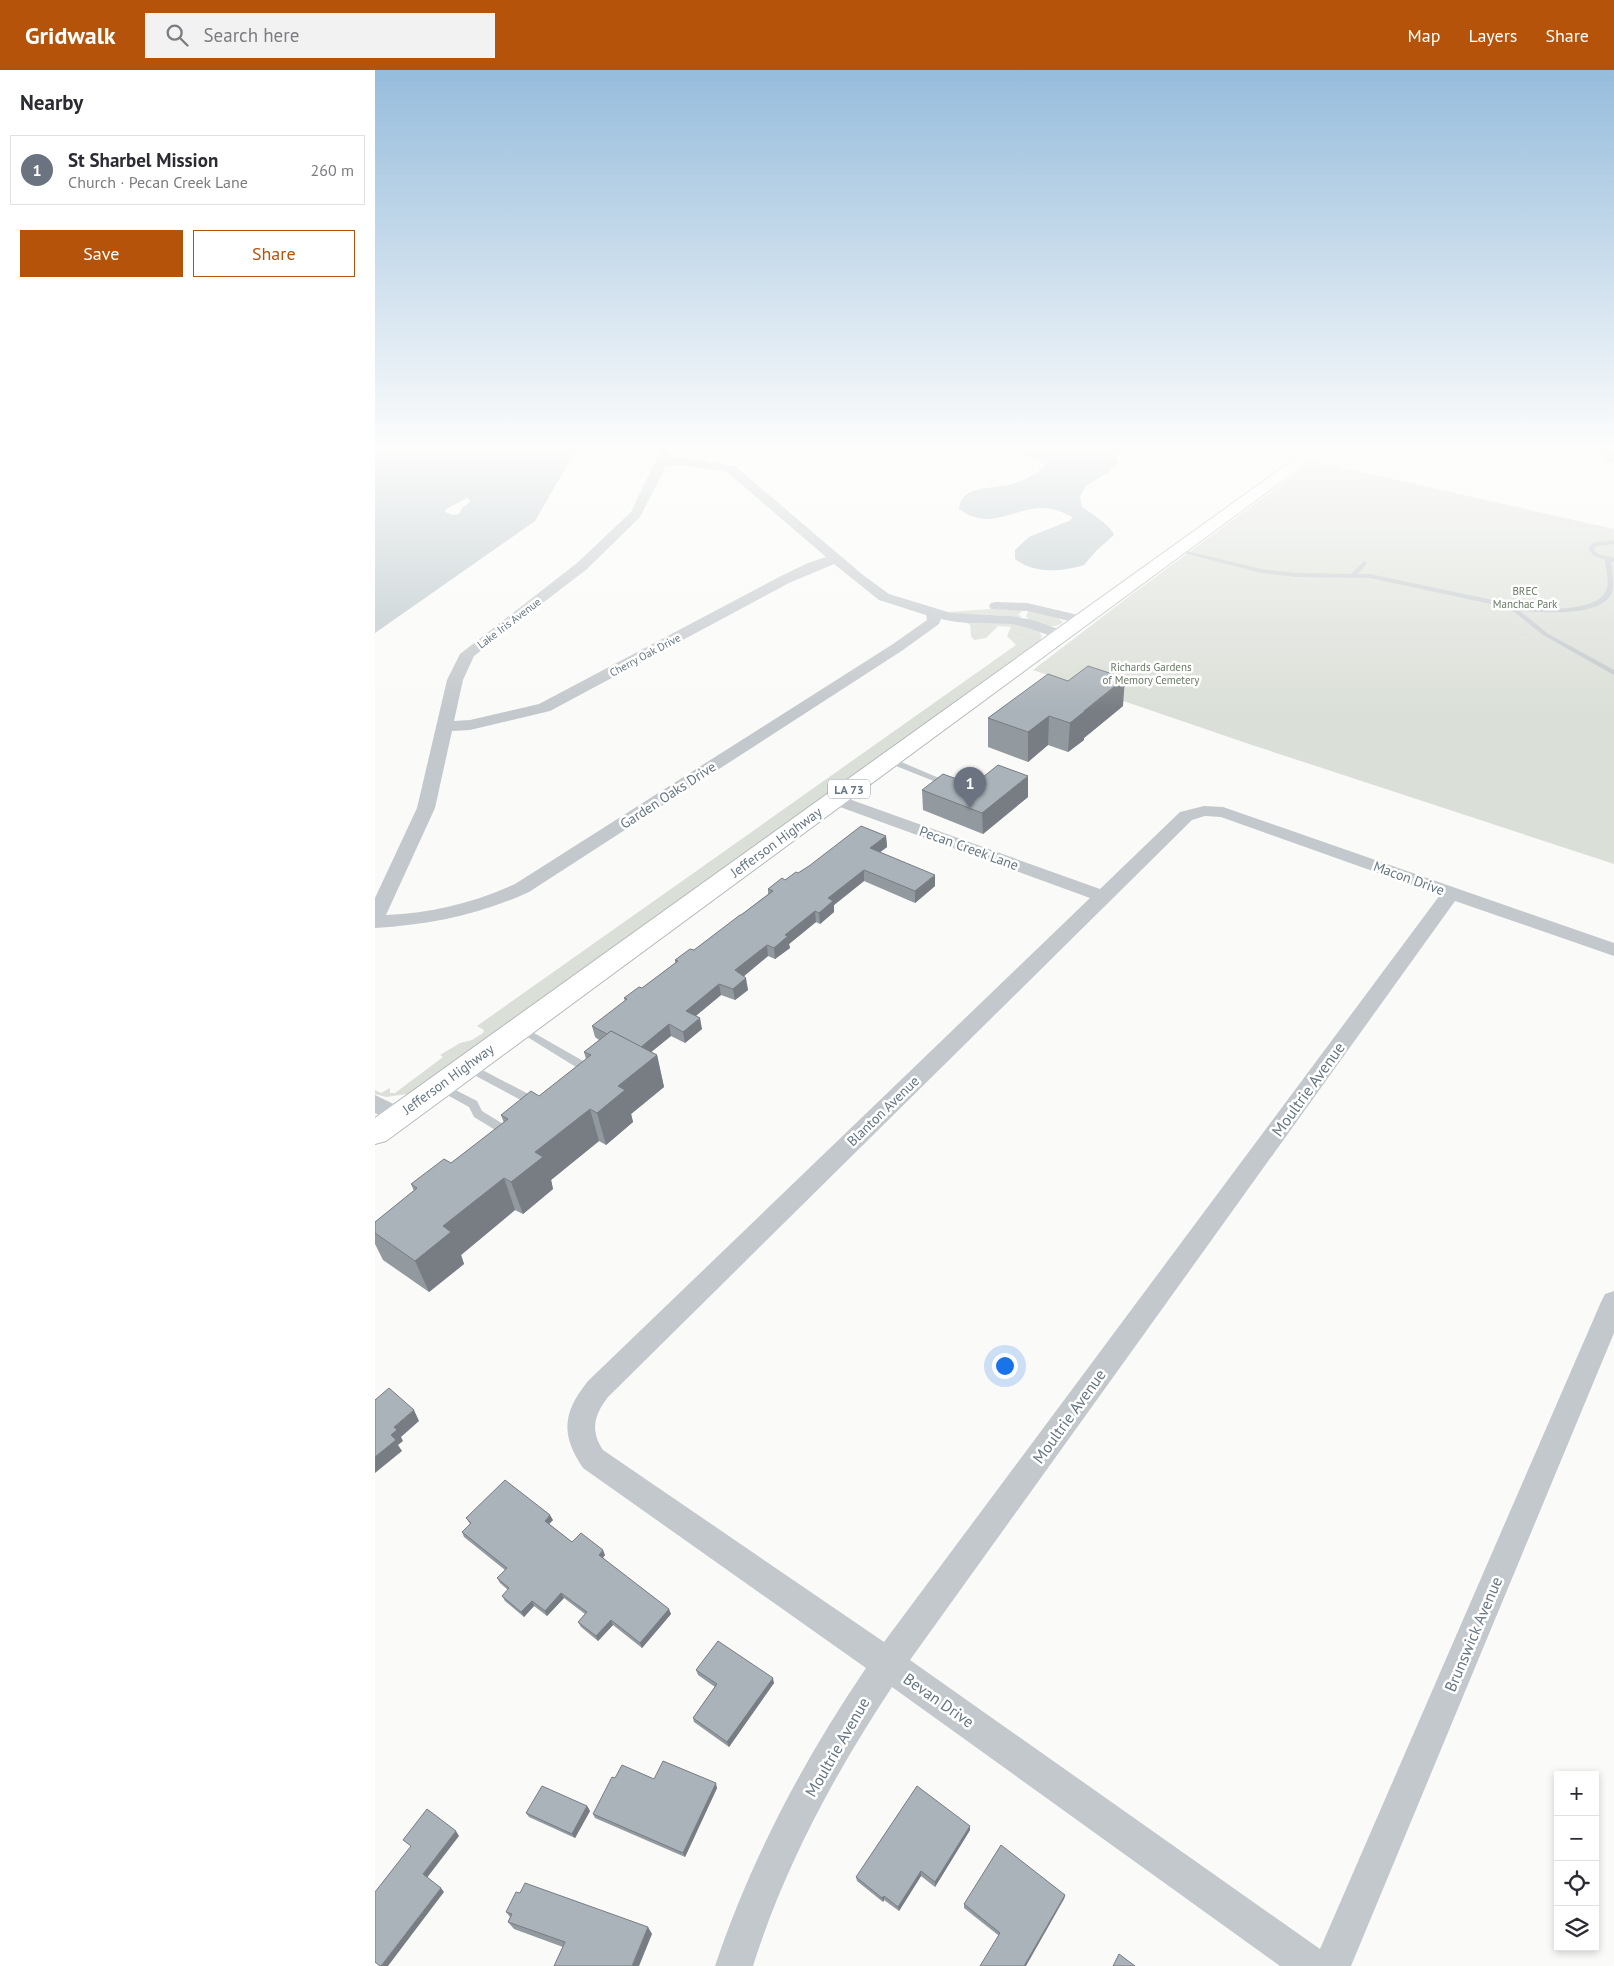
<!DOCTYPE html>
<html lang="en">
<head>
<meta charset="utf-8">
<style>
	:root { --surface:#fff; --page:#f2f2f3; --text:#2b2b33; --muted:#7c7c81; --line:#e1e1e2; --accent:#b45309 }
	body { margin:0; font-family:"PT Sans",sans-serif; background:var(--page); color:var(--text) }
	.controls { position:absolute; right:15px; bottom:15px; display:grid; overflow:hidden; border-radius:0px; box-shadow:0 2px 8px #0003 }
	.controls button { width:45px; height:45px; display:grid; place-items:center; padding:0; border:0; border-bottom:1px solid var(--line); background:var(--surface); color:var(--text); font:25px sans-serif }
	.you { position:absolute; left:629px; top:1295px; width:18px; height:18px; margin:-12px; border:4px solid #fff; border-radius:50%; background:#1a73e8; box-shadow:0 0 0 8px #1a73e833 }
	.badge { display:grid; place-items:center; width:32px; height:32px; border-radius:50%; background:var(--accent); color:#fff; font-size:16px; font-weight:700 }
	.pin { position:absolute; translate:-50% -41px; filter:drop-shadow(0 1px 2px #0008) }
	.pin::after { content:''; position:absolute; top:26px; width:18px; height:15px; background:inherit; clip-path:polygon(0 0,100% 0,50% 100%) }
	.list { margin:0; padding:0; list-style:none }
	h2 { display:flex; justify-content:space-between; align-items:center; height:65px; margin:0; padding:0 20px; font-size:21px }
	h2 small { font-size:16px; font-weight:400; color:var(--muted) }
	.list li { display:grid; grid-template-columns:32px 1fr auto; gap:15px; align-items:center; box-sizing:border-box; height:70px; margin:0 10px 10px; padding:0 10px; border:1px solid var(--line); border-radius:0px }
	.list b { display:block; font-size:19px; white-space:nowrap }
	.list p { margin:0; font-size:16px; white-space:nowrap; color:var(--muted) }
	.list em { font-size:16px; font-style:normal; color:var(--muted) }
	.actions { display:flex; gap:10px; padding:15px 20px }
	.actions a { flex:1; padding:11px 0; border:1px solid var(--accent); border-radius:0px; text-align:center; font-size:18px; color:var(--accent) }
	.actions .main { background:var(--accent); color:#fff }
	.icon { flex:none; width:28px; height:28px; fill:none; stroke:currentColor; stroke-width:2; stroke-linecap:round; stroke-linejoin:round }
	.map { position:relative; flex:none; width:1239px; height:1896px; overflow:hidden }
	header { display:flex; align-items:center; gap:30px; box-sizing:border-box; height:70px; padding:0 25px; background:var(--accent); color:#fff }
	header strong { font-size:24px }
	nav { display:flex; gap:28px; margin-inline-start:auto; font-size:18px }
	.search { width:350px; height:45px; background:var(--page); display:flex; align-items:center; gap:12px; box-sizing:border-box; padding:0 18px; border-radius:0px; color:var(--muted); font-size:19px }
	main { display:flex }
	aside { flex:1; background:var(--surface) }
	.map>svg:first-child { display:block }
	.green { fill:#dadfd7 }
	.water { fill:#bbc7cb; fill-rule:evenodd }
	.lines { fill:none; stroke-linecap:round; stroke-linejoin:round }
	.river { fill:#bbc7cb; fill-rule:evenodd }
	.primary-casing { stroke:#b5babe; stroke-width:2 }
	.lane { fill:#c3c8cc; fill-rule:evenodd }
	.street { fill:#c3c8cc; fill-rule:evenodd }
	.primary { fill:#fff; fill-rule:evenodd }
	.wall { fill:#929a9f }
	.shaded-wall { fill:#777d82 }
	.building { fill:#aab3b9; stroke:#777d82 }
	.labels { text-anchor:middle; dominant-baseline:central; stroke-width:5; stroke-linejoin:round; paint-order:stroke }
	.far-park-label { font-size:11px; fill:#687a64; stroke:#fff }
	.far-street-label { font-size:11px; fill:#657683; stroke:#fff }
	.shield { fill:#fff; stroke:#939fa8; stroke-width:1 }
	.shield-label { font-size:12px; font-weight:bold; fill:#657683 }
	.street-label { font-size:14px; fill:#657683; stroke:#fff }
	.near-street-label { font-size:16px; fill:#657683; stroke:#fff }
</style>
</head>
<body>
<header>
<strong>Gridwalk</strong>
<div class="search"><svg class="icon" aria-label="search" viewBox="0 0 24 24"><circle cx="10" cy="10" r="6"/><path d="M15 15l6 6"/></svg>Search here</div>
<nav><a>Map</a><a>Layers</a><a>Share</a></nav>
</header>
<main>
<aside>
<h2>Nearby<small></small></h2>
<ul class="list">
<li><span class="badge" style="background:#6b7280">1</span><div><b>St Sharbel Mission</b><p>Church · Pecan Creek Lane</p></div><em>260 m</em></li>
</ul>
<div class="actions"><a class="main">Save</a><a>Share</a></div>
</aside>
<div class="map">
<svg width="1239" height="1896" viewBox="0 0 1239 1896">
	<rect width="100%" height="100%" fill="#fafaf8"/>
	<!-- green -->
	<g class="green">
		<path d="M938,391L1239,459V794L877,675L658,600L752,528Z"/>
		<path d="M616,539L648,540L643,545L646,546L645,548L624,545L574,544L572,542Z"/>
		<path d="M653,541L683,548L688,552C679,561 663,553 652,549L653,548L651,547Z"/>
		<path d="M588,551C604,551 660,550 667,566L663,574L39,1023L11,1027L0,1024V1020L6,1023L15,1018V1023H20L68,987L65,985L85,973L97,970L108,963L109,960L102,956L641,575L632,566L636,557L623,556L611,568L599,570L596,566L595,555Z"/>
	</g>
	<!-- water -->
	<g class="water">
		<path d="M0,375H204L160,451L0,563ZM92,428L96,431L87,438L84,444L78,445L70,442L71,439Z"/>
		<path d="M623,375H761L743,378L741,380L743,394L734,402L712,415L705,426L707,437C715,442 737,457 739,465L721,481L709,495C687,502 660,504 640,489V480L654,467L696,450L697,447C688,442 678,438 667,438C638,438 615,462 584,439C586,413 621,420 637,414C649,411 659,405 669,397V394L663,390Z"/>
	</g>
	<g class="lines">
		<!-- river -->
		<path class="river" d="M1239,375V393L1232,391C1228,386 1228,382 1232,377Z"/>
		<!-- primary casing -->
		<g class="primary-casing">
			<path id="primary" d="M939,375H956L11,1071L0,1074V1048Z"/>
		</g>
		<!-- lane -->
		<g class="lane">
			<path d="M1239,470V474L1222,476L1219,479L1223,484L1239,488V492H1236C1238,501 1239,513 1237,523C1225,548 1168,542 1145,541L1172,563L1239,600V605L1168,565L1139,542L1125,536L995,508L921,507L886,503L801,481L804,479L886,499L921,503L976,504L989,491L992,493L983,504H995L1127,532C1131,533 1134,535 1138,536C1158,540 1216,543 1229,524C1236,515 1231,500 1230,490L1219,486L1213,479L1218,473Z"/>
			<path d="M511,688H517L578,714L577,716H571L511,692Z"/>
			<path d="M145,955L217,996L218,999L217,1002H209L141,960L140,958L141,956Z"/>
			<path d="M92,992L165,1030L166,1033L165,1036H157L88,999L87,996Z"/>
			<path d="M67,1013L102,1031L107,1041L138,1060L139,1063L138,1066H130L99,1047L94,1037L63,1020L62,1017L63,1014Z"/>
		</g>
		<!-- street -->
		<g class="street">
			<path d="M288,375H300L294,388H313L360,396L488,505L514,524L576,543L636,546L658,550L692,562L694,565L692,568L687,569C669,565 653,556 635,554C612,552 588,555 566,549L564,554L528,580L154,822C104,845 54,855 0,858V828L42,738L72,610L85,584L202,493L256,442ZM291,396H313L352,402L451,487L433,493L404,507L164,634L95,650L79,651L88,610L99,586L212,499L265,447ZM459,494L504,530L551,545L552,550L518,574L140,814C98,833 57,843 11,845L60,738L77,661L95,660L175,641L414,513Z"/>
			<path d="M621,532L652,533L712,547L714,550L712,553L707,554L652,541L616,539L614,536L616,533Z"/>
			<path d="M460,724L725,819L805,742L829,736L848,737L1239,873V886L1080,831L535,1590L945,1879L1226,1232L1230,1224L1239,1221V1263L976,1896H905L517,1617C459,1705 410,1795 378,1896H340C376,1789 428,1691 491,1598L208,1398C185,1364 188,1342 213,1311L715,828L454,733L451,729L454,725ZM830,746L846,747L1065,825L509,1572L228,1380C215,1361 219,1345 233,1327L817,750Z"/>
			<path d="M0,1025L31,1040L34,1046L31,1052L23,1054L0,1043Z"/>
		</g>
		<!-- primary -->
		<use href="#primary" class="primary"/>
	</g>
	<!-- wall -->
	<g class="wall">
		<path d="M748,636L709,668V670L693,682L673,675L653,692L613,677V648Z"/>
		<path d="M547,720L653,727L608,764L548,740Z"/>
		<path d="M511,766L512,777L505,782L560,816L540,833L489,811L459,835V842L445,854L441,852L414,874L415,878L400,889L393,886L369,906L373,920L360,930L346,925L321,946L327,959L310,973L296,966L276,982L282,985L289,1017L256,1044L258,1052L231,1075L224,1071L176,1110L178,1119L148,1144L140,1140L86,1185L89,1194L54,1222L8,1190L0,1174V1152L39,1121L36,1114L76,1093L129,1053L126,1045L164,1026L211,989L209,982L224,970L220,967L217,956L250,931L249,928L267,918L300,893V890L319,880L366,845L393,824V819L423,803Z"/>
		<path d="M91,1448L178,1450L174,1454L197,1472L230,1485L228,1488L296,1544L267,1578L238,1555L223,1571L206,1557L203,1552L210,1544L189,1528L172,1546L159,1536L149,1547L130,1531L127,1526L133,1520L125,1513L122,1508L130,1500L89,1467L87,1462L95,1454Z"/>
		<path d="M321,1600L399,1613L354,1677L319,1652L318,1648L340,1617L323,1605Z"/>
		<path d="M279,1709L342,1718L310,1787L220,1748L218,1744Z"/>
		<path d="M212,1736L215,1741L200,1768L154,1747L151,1743Z"/>
		<path d="M595,1756V1760L560,1817L546,1806L524,1841L509,1830L508,1832L482,1811L481,1807Z"/>
		<path d="M690,1825L689,1829L623,1865L589,1838V1834Z"/>
		<path d="M131,1842L277,1864L188,1877L139,1859L133,1852L135,1847Z"/>
	</g>
	<!-- shaded-wall -->
	<g class="shaded-wall">
		<path d="M750,608L748,636L709,668V670L693,682L695,653L709,641Z"/>
		<path d="M674,646L673,675L653,692V662Z"/>
		<path d="M653,706V727L608,764L607,743Z"/>
		<path d="M511,766L512,777L496,789L495,778Z"/>
		<path d="M489,800V811L459,835V842L445,854L444,843L453,828Z"/>
		<path d="M560,805V816L540,833V821Z"/>
		<path d="M440,841L441,852L414,874L415,878L400,889L399,878L410,865Z"/>
		<path d="M392,875L393,886L362,912L360,900Z"/>
		<path d="M371,908L373,920L360,930L358,919Z"/>
		<path d="M344,914L346,925L313,952L311,941Z"/>
		<path d="M325,948L327,959L310,973L308,962Z"/>
		<path d="M294,954L296,966L265,991L262,980Z"/>
		<path d="M282,985L289,1017L256,1044L258,1052L231,1075L222,1043L243,1016Z"/>
		<path d="M215,1039L224,1071L176,1110L178,1119L148,1144L136,1112L160,1082Z"/>
		<path d="M129,1108L140,1140L86,1185L89,1194L54,1222L40,1191L68,1156Z"/>
		<path d="M39,1340L44,1351L26,1367L28,1371L23,1375L27,1381L0,1403V1387L16,1365L19,1357Z"/>
		<path d="M175,1445L178,1450L172,1456L170,1451Z"/>
		<path d="M228,1480L230,1485L226,1490L224,1485Z"/>
		<path d="M186,1523L189,1528L172,1546L170,1541Z"/>
		<path d="M157,1531L159,1536L149,1547L146,1542Z"/>
		<path d="M294,1539L296,1544L267,1578L265,1573Z"/>
		<path d="M236,1550L238,1555L223,1571L221,1566Z"/>
		<path d="M398,1608L399,1613L354,1677L352,1672Z"/>
		<path d="M341,1713L342,1718L310,1787L308,1783Z"/>
		<path d="M212,1736L215,1741L200,1768L197,1764Z"/>
		<path d="M595,1756V1760L560,1817V1812Z"/>
		<path d="M81,1761L84,1766L51,1809L48,1804Z"/>
		<path d="M546,1801V1806L524,1841L523,1837Z"/>
		<path d="M66,1818L69,1822L13,1896H6Z"/>
		<path d="M690,1825L689,1829L651,1896H649Z"/>
		<path d="M509,1826V1830L508,1832L507,1828Z"/>
		<path d="M273,1857L277,1864L264,1896H257Z"/>
	</g>
	<!-- building -->
	<g class="building">
		<path d="M713,596L750,608L709,641H710L695,653L674,646L653,662L613,648L673,604L693,611Z"/>
		<path d="M623,695L653,706L607,743L547,720L568,704L598,715Z"/>
		<path d="M486,756L511,766L495,778L560,805L540,821L489,800L453,828L458,831L444,843L440,841L410,865L413,866L399,878L392,875L360,900L371,908L358,919L344,914L311,941L325,948L308,962L294,954L266,977L236,961L232,964L217,956L252,929L249,928L264,917L267,918L303,891L300,890L315,879L319,880L365,845H366L398,821L393,819L407,808L410,810L421,802L423,803L434,796Z"/>
		<path d="M236,961L282,985L243,1016L250,1020L222,1043L215,1039L160,1082L168,1087L136,1112L129,1108L68,1156L76,1162L40,1191L0,1163V1152L42,1118L36,1114L69,1089L76,1093L133,1049L126,1045L156,1021L164,1026L216,985L209,982Z"/>
		<path d="M14,1318L39,1340L19,1357L22,1360L16,1365L21,1370L0,1387V1330Z"/>
		<path d="M130,1410L175,1445L170,1451L197,1472L206,1463L228,1480L224,1485L294,1539L265,1573L236,1550L221,1566L203,1552L212,1542L186,1523L170,1541L157,1531L146,1542L127,1526L134,1518L122,1508L132,1498L87,1462L96,1453L91,1448Z"/>
		<path d="M343,1571L398,1608L352,1672L318,1648L342,1614L321,1600Z"/>
		<path d="M288,1691L341,1713L308,1783L218,1744L237,1707L240,1708L247,1695L279,1709Z"/>
		<path d="M167,1716L212,1736L197,1764L151,1743Z"/>
		<path d="M542,1716L595,1756L560,1812L546,1801L523,1837L509,1826L507,1828L481,1807Z"/>
		<path d="M52,1739L81,1761L48,1804L66,1818L6,1896H5L0,1892V1822L36,1776L28,1770Z"/>
		<path d="M626,1775L690,1825L649,1896H605L625,1863L589,1834Z"/>
		<path d="M150,1813L273,1857L257,1896H179L190,1872L133,1852L137,1844L131,1842L141,1822L145,1823Z"/>
		<path d="M744,1884L760,1896H738Z"/>
	</g>
	<!-- sky -->
	<linearGradient id="sky" x2="0" y2="1"><stop stop-color="#96bcdc"/><stop offset="0.59" stop-color="#fdfdfc"/><stop offset="1" stop-color="#fdfdfc" stop-opacity="0"/></linearGradient>
	<rect width="1239" height="641" fill="url(#sky)"/>
	<g class="labels">
		<!-- far-park labels -->
		<g class="far-park-label">
			<text x="1150" y="521">BREC<tspan x="1150" dy="13">Manchac Park</tspan></text>
			<text x="776" y="597">Richards Gardens<tspan x="776" dy="13">of Memory Cemetery</tspan></text>
		</g>
		<!-- far-street labels -->
		<g class="far-street-label">
			<text transform="translate(134 553) rotate(-37)">Lake Iris Avenue</text>
			<text transform="translate(270 585) rotate(-28)">Cherry Oak Drive</text>
		</g>
		<!-- shield labels -->
		<rect class="shield" x="453" y="709.5" width="42" height="19" rx="4"/>
		<g class="shield-label">
			<text x="474" y="719">LA 73</text>
		</g>
		<!-- street labels -->
		<g class="street-label">
			<text transform="translate(293 725) rotate(-33)">Garden Oaks Drive</text>
			<text transform="translate(401 772) rotate(-36)">Jefferson Highway</text>
			<text transform="translate(594 778) rotate(20)">Pecan Creek Lane</text>
			<text transform="translate(1034 808) rotate(20)">Macon Drive</text>
			<text transform="translate(73 1009) rotate(-36)">Jefferson Highway</text>
			<text transform="translate(508 1041) rotate(-44)">Blanton Avenue</text>
		</g>
		<!-- near-street labels -->
		<g class="near-street-label">
			<text transform="translate(933 1019) rotate(-54)">Moultrie Avenue</text>
			<text transform="translate(694 1346) rotate(-54)">Moultrie Avenue</text>
			<text transform="translate(1098 1564) rotate(-67)">Brunswick Avenue</text>
			<text transform="translate(564 1630) rotate(35)">Bevan Drive</text>
			<text transform="translate(462 1677) rotate(-60)">Moultrie Avenue</text>
		</g>
	</g>
</svg>
<div class="controls">
<button>+</button>
<button>−</button>
<button><svg class="icon" aria-label="locate" viewBox="0 0 24 24"><circle cx="12" cy="12" r="6"/><path d="M12 2v4M12 18v4M2 12h4M18 12h4"/></svg></button>
<button><svg class="icon" aria-label="layers" viewBox="0 0 24 24"><path d="M12 4l9 5-9 5-9-5zM3 14l9 5 9-5"/></svg></button>
</div>
<div class="you"></div>
<div class="pin badge" style="left:595px;top:738px;background:#6b7280">1</div>
</div>
</main>
</body>
</html>
